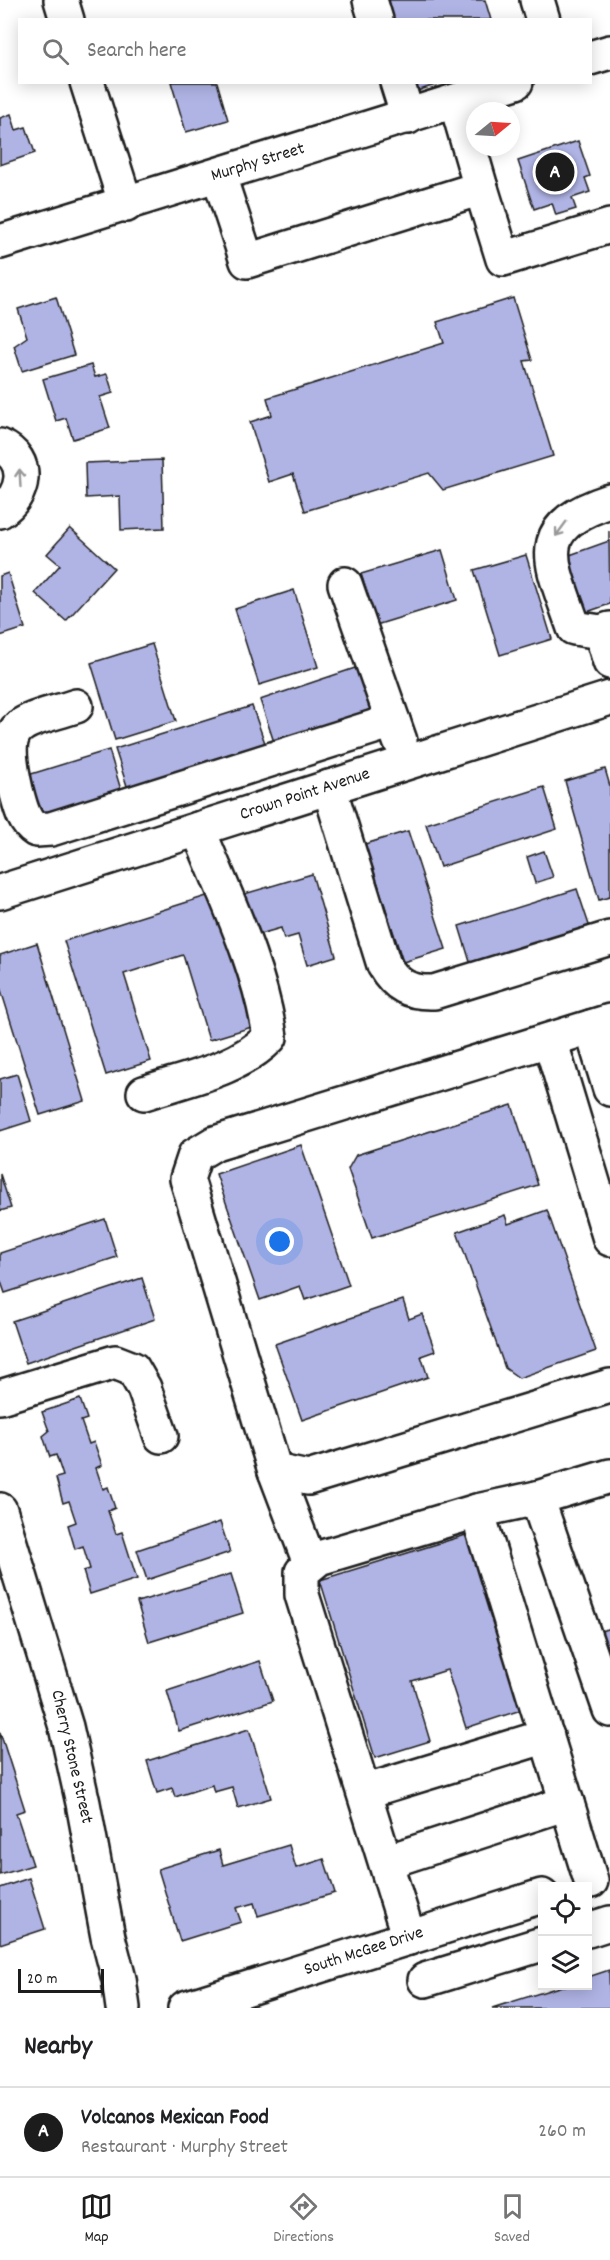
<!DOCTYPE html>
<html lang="en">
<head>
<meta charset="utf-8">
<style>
	:root { --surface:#fff; --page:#f2f2f2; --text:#202124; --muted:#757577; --line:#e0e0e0; --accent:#1c1c1c }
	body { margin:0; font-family:Dekko,sans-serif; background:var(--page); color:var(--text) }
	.controls { position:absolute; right:18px; bottom:18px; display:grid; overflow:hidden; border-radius:0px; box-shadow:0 3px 15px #0003 }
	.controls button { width:54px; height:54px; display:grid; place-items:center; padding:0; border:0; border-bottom:2px solid var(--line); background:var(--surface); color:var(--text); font:30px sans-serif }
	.compass { position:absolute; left:466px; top:102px; width:54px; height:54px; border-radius:50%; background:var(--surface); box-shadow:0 3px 15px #0003; rotate:72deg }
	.scale { position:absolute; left:18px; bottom:15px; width:86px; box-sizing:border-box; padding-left:6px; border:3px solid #1c1c1c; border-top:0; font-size:16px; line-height:21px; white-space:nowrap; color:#1c1c1c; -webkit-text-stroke:4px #fff; paint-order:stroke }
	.you { position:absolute; left:280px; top:1242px; width:21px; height:21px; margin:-15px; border:4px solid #fff; border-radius:50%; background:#1a73e8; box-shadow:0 0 0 9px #1a73e833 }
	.badge { display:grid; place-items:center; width:39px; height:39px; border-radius:50%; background:var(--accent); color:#fff; font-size:20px; font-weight:700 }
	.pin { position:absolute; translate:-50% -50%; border:3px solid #fff; box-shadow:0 2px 6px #0006 }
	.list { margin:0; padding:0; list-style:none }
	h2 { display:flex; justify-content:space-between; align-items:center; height:78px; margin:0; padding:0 24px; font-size:26px }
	h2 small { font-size:20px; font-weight:400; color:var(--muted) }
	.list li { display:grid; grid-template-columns:39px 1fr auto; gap:18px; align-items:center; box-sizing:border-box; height:90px; padding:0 24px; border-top:2px solid var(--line) }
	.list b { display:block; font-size:22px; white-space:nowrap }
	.list p { margin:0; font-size:20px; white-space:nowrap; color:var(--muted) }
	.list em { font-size:20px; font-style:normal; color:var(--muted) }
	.icon { flex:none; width:33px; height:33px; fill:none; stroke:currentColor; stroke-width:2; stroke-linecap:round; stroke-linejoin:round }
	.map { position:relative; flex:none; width:610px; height:2008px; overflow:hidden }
	.search { position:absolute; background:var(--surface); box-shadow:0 3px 15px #0003; left:18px; right:18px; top:18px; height:66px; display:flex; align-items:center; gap:15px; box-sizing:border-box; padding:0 21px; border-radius:0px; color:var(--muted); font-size:22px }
	.sheet { height:168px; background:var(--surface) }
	nav { display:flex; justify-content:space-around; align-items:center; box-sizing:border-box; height:84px; border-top:2px solid var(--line); background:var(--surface); font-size:16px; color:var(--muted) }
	nav a { display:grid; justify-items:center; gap:3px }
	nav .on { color:var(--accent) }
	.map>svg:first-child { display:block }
	.building { fill:#b0b4e5; stroke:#1c1c1c; stroke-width:1.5 }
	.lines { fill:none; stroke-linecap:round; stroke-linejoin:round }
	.minor-casing { stroke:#1c1c1c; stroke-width:38 }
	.minor { stroke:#fff; stroke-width:33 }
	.oneway { stroke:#999 }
	.labels { text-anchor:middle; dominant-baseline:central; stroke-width:5; stroke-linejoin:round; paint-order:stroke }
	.street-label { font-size:18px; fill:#1c1c1c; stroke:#fff }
</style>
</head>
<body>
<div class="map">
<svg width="610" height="2008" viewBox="0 0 610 2008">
	<rect width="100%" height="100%" fill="#fff"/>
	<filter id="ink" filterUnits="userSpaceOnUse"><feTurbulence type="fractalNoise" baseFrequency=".0167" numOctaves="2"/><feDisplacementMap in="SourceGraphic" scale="12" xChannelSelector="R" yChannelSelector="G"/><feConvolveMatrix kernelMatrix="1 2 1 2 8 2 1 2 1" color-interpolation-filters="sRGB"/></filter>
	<g filter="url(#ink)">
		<!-- building -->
		<g class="building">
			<path d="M381,0H485L491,20H388Z"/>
			<path d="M171,82H217L228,120L186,132Z"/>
			<path d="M408,82H444L411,93Z"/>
			<path d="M11,114L16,130L26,127L35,153L0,165V118Z"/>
			<path d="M578,141L590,176L585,178L590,192L572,198L576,209L556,215L552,203L534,209L518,161Z"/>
			<path d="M56,297L74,355L22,371L14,346L27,337L18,309Z"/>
			<path d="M513,298L532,360L524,361L553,456L443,490L429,473L305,511L293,474L269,482L250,422L272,415L267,398L444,343L437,322Z"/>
			<path d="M91,365L95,377L107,374L113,393L100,397L110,428L73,439L66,418L56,421L43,379Z"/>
			<path d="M162,460L164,528L121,530L120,496L86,498L85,463Z"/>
			<path d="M70,528L114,568L66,621L35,593L60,565L47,554Z"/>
			<path d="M609,531L610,604L587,612L567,556L609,541Z"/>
			<path d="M442,550L457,600L376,625L361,574Z"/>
			<path d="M526,555L552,639L500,655L474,570Z"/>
			<path d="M8,573L25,628L0,636V576Z"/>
			<path d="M294,590L318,667L259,685L235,609Z"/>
			<path d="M152,644L176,721L115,740L91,663Z"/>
			<path d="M364,665L378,707L274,742L260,700Z"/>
			<path d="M252,706L266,746L128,789L115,749Z"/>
			<path d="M109,750L121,790L39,814L28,775Z"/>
			<path d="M605,769L610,786V897L599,900L565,781Z"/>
			<path d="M544,787L557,829L440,867L426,824Z"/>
			<path d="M408,831L446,949L403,962L365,844Z"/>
			<path d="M544,851L553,877L535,883L527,857Z"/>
			<path d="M312,874L336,956L307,965L298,935L284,939L281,928L253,936L241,895Z"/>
			<path d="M577,889L590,928L471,965L459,926Z"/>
			<path d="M213,894L255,1026L209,1040L183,955L124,974L151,1061L106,1075L64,941Z"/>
			<path d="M37,943L85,1101L40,1115L0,987V955Z"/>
			<path d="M17,1074L31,1121L0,1131V1079Z"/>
			<path d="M512,1105L538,1185L372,1238L348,1169L356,1155Z"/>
			<path d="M301,1145L349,1285L305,1300L300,1286L260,1300L216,1174Z"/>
			<path d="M0,1174L11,1208L0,1211Z"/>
			<path d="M547,1210L596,1351L519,1378L505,1368L457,1232L505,1215L508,1224Z"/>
			<path d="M105,1219L117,1257L5,1293L0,1279V1253Z"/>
			<path d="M142,1278L155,1319L26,1363L12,1321Z"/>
			<path d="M403,1300L409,1319L422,1314L435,1351L421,1356L428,1377L302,1420L275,1344Z"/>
			<path d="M80,1399L87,1419L81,1421L89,1444L94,1442L102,1465L96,1468L103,1489L108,1487L115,1508L108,1511L116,1534L122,1532L137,1579L90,1594L83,1571L90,1569L83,1546L75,1549L68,1525L76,1522L69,1501L63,1503L56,1478L63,1476L56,1455L50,1457L43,1436L49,1431L42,1412Z"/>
			<path d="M220,1522L230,1552L147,1580L137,1550Z"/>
			<path d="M466,1535L521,1710L466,1728L447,1670L412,1681L430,1741L375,1758L320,1580Z"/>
			<path d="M231,1574L243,1613L149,1642L137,1602Z"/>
			<path d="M610,1628V1659L601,1631Z"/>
			<path d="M260,1661L273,1701L179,1731L167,1691Z"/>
			<path d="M249,1729L271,1798L238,1808L232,1787L214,1792L212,1785L175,1797L172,1788L157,1793L147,1761Z"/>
			<path d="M0,1732L25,1810L16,1813L33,1865L0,1875Z"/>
			<path d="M289,1845L296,1868L324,1859L335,1893L258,1916L254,1903L236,1908L241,1922L180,1941L158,1869L219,1850L223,1865Z"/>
			<path d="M29,1878L45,1929L0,1944V1888Z"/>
			<path d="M609,1970L610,2008H492L562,1986H588V1977Z"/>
		</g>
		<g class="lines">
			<!-- minor casing -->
			<g class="minor-casing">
				<g id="minor">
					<path d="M61,0L67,20"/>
					<path d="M370,0L376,20"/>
					<path d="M537,0L543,20"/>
					<path d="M590,58L610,52"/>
					<path d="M87,82L126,205"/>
					<path d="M397,82L408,117"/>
					<path d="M219,176L247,261L481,188L456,102"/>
					<path d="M481,188L503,259L610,226"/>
					<path d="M0,242L516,82"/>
					<path d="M0,446C31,459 25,496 0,511"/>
					<path d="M610,501C527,528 552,563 574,628L601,632L610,629"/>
					<path d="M345,584L400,741"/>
					<path d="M601,632L610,662"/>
					<path d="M76,706C16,725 0,719 16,790C20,804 23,822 36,830L51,829L393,721"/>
					<path d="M329,787L384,965C396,986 410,993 434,992L610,938"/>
					<path d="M0,892L610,698"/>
					<path d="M610,1021L215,1143L195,1155L187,1179L275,1471L308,1478L610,1386"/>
					<path d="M591,1027L610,1089"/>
					<path d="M550,1040L610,1239"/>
					<path d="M144,1093C186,1079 238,1070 270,1037C260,966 225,896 198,829"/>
					<path d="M0,1397L115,1362L133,1369L144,1388L161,1436"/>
					<path d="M275,1471L310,1563"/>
					<path d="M610,1476L537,1498L610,1710"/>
					<path d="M0,1510L66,1727L83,1803L108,1937L119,1979L123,2008"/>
					<path d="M477,1511L591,1881"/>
					<path d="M364,1792L547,1736"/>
					<path d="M386,1862L567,1803"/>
					<path d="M588,1930L610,1923"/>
					<path d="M409,1938L302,1595V1572L319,1558L477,1511L537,1498"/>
					<path d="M425,1980L542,1944"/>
					<path d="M185,2008L542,1896"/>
				</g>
			</g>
			<!-- minor -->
			<use href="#minor" class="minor"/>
		</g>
		<!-- one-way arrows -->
		<defs><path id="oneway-shaft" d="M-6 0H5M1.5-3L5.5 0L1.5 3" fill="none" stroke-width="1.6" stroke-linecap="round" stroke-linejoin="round" transform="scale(1.5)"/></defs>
		<g class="oneway">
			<use href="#oneway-shaft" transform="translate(20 478) rotate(-93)"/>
			<use href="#oneway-shaft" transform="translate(561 529) rotate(126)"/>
		</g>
	</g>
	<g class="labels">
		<!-- street labels -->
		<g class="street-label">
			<text transform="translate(258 163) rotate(-17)">Murphy Street</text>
			<text transform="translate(305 795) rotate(-18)">Crown Point Avenue</text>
			<text transform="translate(71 1757) rotate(77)">Cherry Stone Street</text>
			<text transform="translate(364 1952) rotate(-18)">South McGee Drive</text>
		</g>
	</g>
</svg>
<div class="controls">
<button><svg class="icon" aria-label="locate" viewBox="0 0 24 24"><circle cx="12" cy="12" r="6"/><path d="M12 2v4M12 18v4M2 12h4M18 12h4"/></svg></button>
<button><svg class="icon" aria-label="layers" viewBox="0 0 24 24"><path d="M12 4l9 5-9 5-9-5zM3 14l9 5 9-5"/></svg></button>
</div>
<svg class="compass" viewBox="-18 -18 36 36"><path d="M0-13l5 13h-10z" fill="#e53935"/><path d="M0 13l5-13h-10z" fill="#757577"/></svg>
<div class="scale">20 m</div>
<div class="you"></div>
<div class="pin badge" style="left:555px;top:172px">A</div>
<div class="search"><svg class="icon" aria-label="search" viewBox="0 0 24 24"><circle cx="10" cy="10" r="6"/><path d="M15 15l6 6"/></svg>Search here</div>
</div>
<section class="sheet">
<h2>Nearby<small></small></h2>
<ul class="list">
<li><span class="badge">A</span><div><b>Volcanos Mexican Food</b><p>Restaurant · Murphy Street</p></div><em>260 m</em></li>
</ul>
</section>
<nav>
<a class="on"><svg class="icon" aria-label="map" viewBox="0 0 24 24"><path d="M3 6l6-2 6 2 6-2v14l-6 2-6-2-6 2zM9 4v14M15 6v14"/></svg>Map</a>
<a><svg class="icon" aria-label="directions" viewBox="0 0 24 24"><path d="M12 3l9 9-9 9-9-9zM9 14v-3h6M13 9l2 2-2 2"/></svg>Directions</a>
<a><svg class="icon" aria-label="saved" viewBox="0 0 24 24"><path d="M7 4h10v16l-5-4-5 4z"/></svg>Saved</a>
</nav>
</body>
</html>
